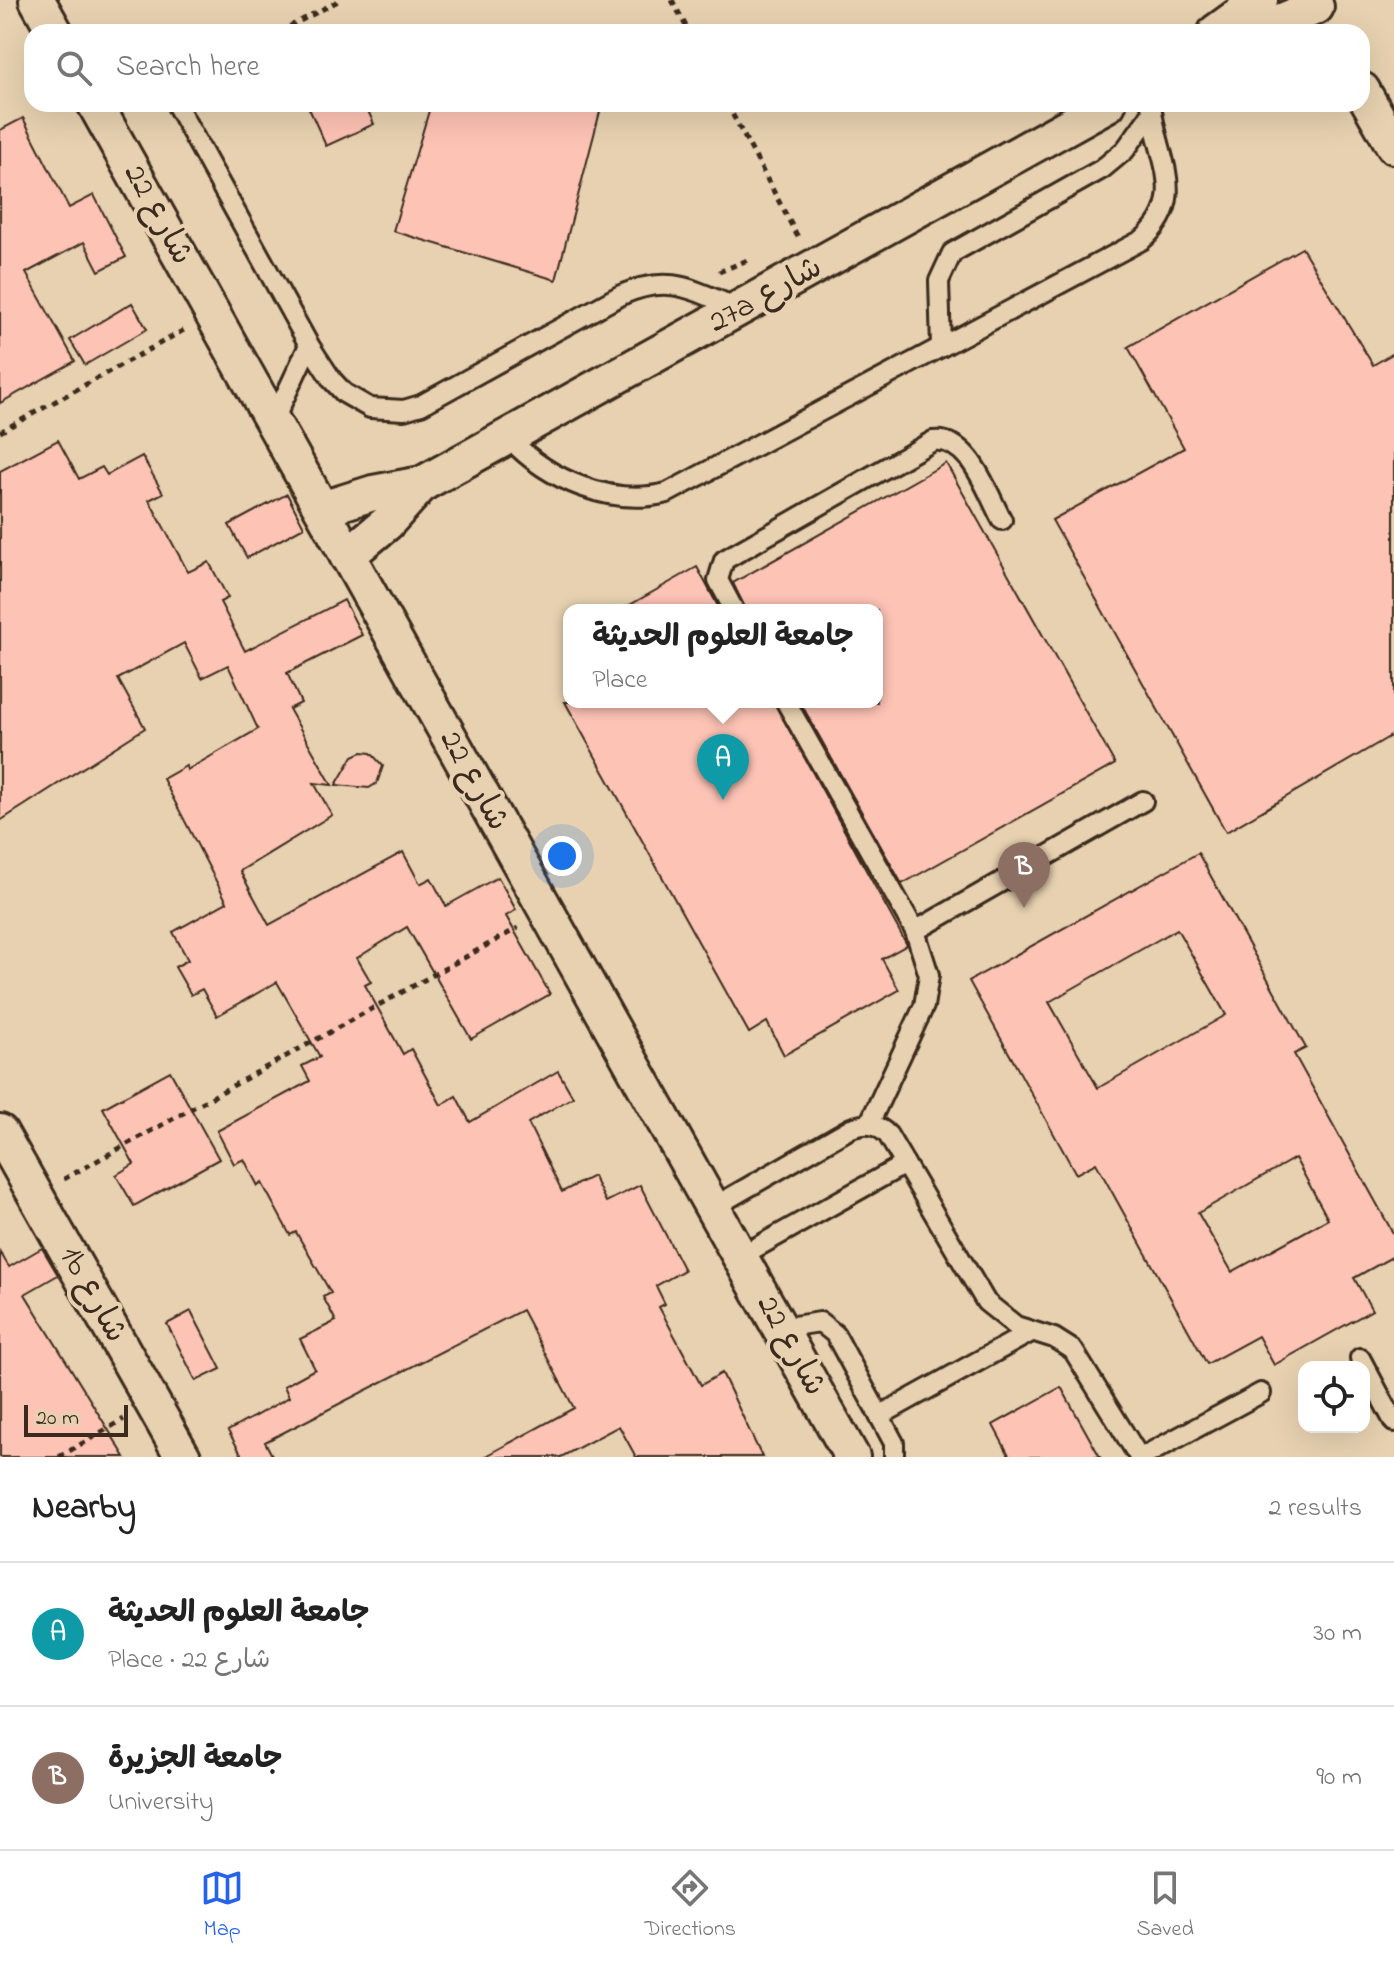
<!DOCTYPE html>
<html lang="en">
<head>
<meta charset="utf-8">
<style>
	:root { --surface:#fff; --page:#f6f6f6; --text:#222; --muted:#767676; --line:#e0e0e0; --accent:#2563eb }
	body { margin:0; font-family:"Indie Flower","Playpen Sans Arabic",sans-serif; background:var(--page); color:var(--text) }
	.controls { position:absolute; right:24px; bottom:24px; display:grid; overflow:hidden; border-radius:16px; box-shadow:0 8px 32px #0002 }
	.controls button { width:72px; height:72px; display:grid; place-items:center; padding:0; border:0; border-bottom:2px solid var(--line); background:var(--surface); color:var(--text); font:40px sans-serif }
	.scale { position:absolute; left:24px; bottom:20px; width:104px; box-sizing:border-box; padding-left:8px; border:4px solid #3b2a1e; border-top:0; font-size:22px; line-height:28px; white-space:nowrap; color:#3b2a1e; -webkit-text-stroke:6px #e7d1b0; paint-order:stroke }
	.you { position:absolute; left:562px; top:856px; width:28px; height:28px; margin:-20px; border:6px solid #fff; border-radius:50%; background:#1a73e8; box-shadow:0 0 0 12px #1a73e833 }
	.badge { display:grid; place-items:center; width:52px; height:52px; border-radius:50%; background:var(--accent); color:#fff; font-size:26px; font-weight:700 }
	.pin { position:absolute; translate:-50% -66px; filter:drop-shadow(0 2px 4px #0008) }
	.pin::after { content:''; position:absolute; top:42px; width:28px; height:24px; background:inherit; clip-path:polygon(0 0,100% 0,50% 100%) }
	.popup { position:absolute; left:563px; top:604px; width:320px; height:104px; box-sizing:border-box; display:grid; place-content:center; border-radius:16px; background:var(--surface); filter:drop-shadow(0 2px 6px #0005); font-size:26px; white-space:nowrap; color:var(--muted) }
	.popup b { font-size:30px; color:var(--text) }
	.popup::after { content:''; position:absolute; left:50%; top:100%; margin-left:-16px; border:16px solid transparent; border-top-color:var(--surface) }
	.list { margin:0; padding:0; list-style:none }
	h2 { display:flex; justify-content:space-between; align-items:center; height:104px; margin:0; padding:0 32px; font-size:34px }
	h2 small { font-size:26px; font-weight:400; color:var(--muted) }
	.list li { display:grid; grid-template-columns:52px 1fr auto; gap:24px; align-items:center; box-sizing:border-box; height:144px; padding:0 32px; border-top:2px solid var(--line) }
	.list b { display:block; font-size:30px; white-space:nowrap }
	.list p { margin:0; font-size:26px; white-space:nowrap; color:var(--muted) }
	.list em { font-size:26px; font-style:normal; color:var(--muted) }
	.icon { flex:none; width:44px; height:44px; fill:none; stroke:currentColor; stroke-width:2; stroke-linecap:round; stroke-linejoin:round }
	.map { position:relative; flex:none; width:1394px; height:1457px; overflow:hidden }
	.search { position:absolute; background:var(--surface); box-shadow:0 8px 32px #0002; left:24px; right:24px; top:24px; height:88px; display:flex; align-items:center; gap:20px; box-sizing:border-box; padding:0 28px; border-radius:24px; color:var(--muted); font-size:30px }
	.sheet { height:392px; background:var(--surface) }
	nav { display:flex; justify-content:space-around; align-items:center; box-sizing:border-box; height:112px; border-top:2px solid var(--line); background:var(--surface); font-size:22px; color:var(--muted) }
	nav a { display:grid; justify-items:center; gap:4px }
	nav .on { color:var(--accent) }
	.map>svg:first-child { display:block }
	.building { fill:#fdc3b5; stroke:#3b2a1e; stroke-width:2; fill-rule:evenodd }
	.lines { fill:none; stroke-linecap:round; stroke-linejoin:round }
	.lane-casing { stroke:#3b2a1e; stroke-width:24 }
	.street-casing { stroke:#3b2a1e; stroke-width:40 }
	.path { stroke:#3b2a1e; stroke-width:5; stroke-dasharray:6 6; stroke-linecap:butt }
	.lane { stroke:#e7d1b0; stroke-width:18 }
	.street { stroke:#e7d1b0; stroke-width:34 }
	.labels { text-anchor:middle; dominant-baseline:central; stroke-width:8; stroke-linejoin:round; paint-order:stroke }
	.street-label { font-size:32px; fill:#3b2a1e; stroke:#e7d1b0 }
</style>
</head>
<body>
<div class="map">
<svg width="1394" height="1457" viewBox="0 0 1394 1457">
	<rect width="100%" height="100%" fill="#e7d1b0"/>
	<filter id="ink" filterUnits="userSpaceOnUse"><feTurbulence type="fractalNoise" baseFrequency=".0125" numOctaves="2"/><feDisplacementMap in="SourceGraphic" scale="16" xChannelSelector="R" yChannelSelector="G"/><feConvolveMatrix kernelMatrix="1 2 1 2 8 2 1 2 1" color-interpolation-filters="sRGB"/></filter>
	<g filter="url(#ink)">
		<!-- building -->
		<g class="building">
			<path d="M307,104H365L374,124L326,146Z"/>
			<path d="M431,104H602L556,280L393,231Z"/>
			<path d="M23,118L69,208L94,195L126,257L99,271L84,242L26,273L75,361L0,403V130Z"/>
			<path d="M1302,248L1373,365L1394,353V734L1226,832L1052,520L1184,448L1128,347Z"/>
			<path d="M132,303L147,329L85,365L70,340Z"/>
			<path d="M58,440L79,479L102,467L107,475L142,456L163,493L149,500L188,572L209,562L228,598L220,602L245,651L344,600L362,635L287,673L301,703L289,709L332,785L314,783L332,815L240,871L269,925L403,852L420,884L431,878L446,906L498,877L516,910L506,916L550,994L471,1039L407,927L357,958L371,982L365,985L403,1054L411,1049L441,1105L456,1096L470,1122L558,1071L573,1097L528,1123L562,1192L593,1176L606,1202L640,1185L684,1270L656,1286L665,1304L659,1307L701,1385L722,1373L762,1457H636L619,1426L561,1457H484L574,1408L522,1310L265,1442L273,1457H243L228,1431L289,1397L284,1386L315,1369L300,1339L336,1321L323,1297L331,1293L296,1232L290,1235L262,1183L258,1186L244,1159L234,1164L217,1131L310,1081L302,1066L320,1057L277,982L217,1016L202,989L191,995L175,967L188,960L173,932L227,902L163,779L186,766L187,770L258,729L228,665L202,678L184,643L118,679L145,728L0,821V471Z"/>
			<path d="M946,463L1115,764L902,884L800,702H877V610H746L733,583Z"/>
			<path d="M287,494L304,527L247,558L229,525Z"/>
			<path d="M697,567L720,610H621Z"/>
			<path d="M565,702H774L907,945L882,959L899,990L784,1055L767,1022L749,1033Z"/>
			<path d="M362,752L371,753L383,766L377,783L369,788L336,785L353,756Z"/>
			<path d="M1198,853L1306,1048L1294,1054L1394,1235V1256L1354,1278L1372,1310L1274,1365L1258,1336L1207,1364L1096,1163L1076,1174L969,981ZM1177,929L1226,1015L1098,1088L1049,1002ZM1295,1158L1328,1219L1232,1272L1198,1213Z"/>
			<path d="M170,1071L219,1159L134,1206L116,1175L134,1164L103,1108Z"/>
			<path d="M42,1248L58,1275L25,1294L125,1457H0V1252L9,1267Z"/>
			<path d="M191,1311L221,1369L196,1381L167,1324Z"/>
			<path d="M1061,1387L1100,1457H1010L993,1425Z"/>
		</g>
		<g class="lines">
			<!-- lane casing -->
			<g class="lane-casing">
				<g id="lane">
					<path d="M176,104L309,345L332,380L344,393L370,408L404,410L421,405L621,295C670,273 692,290 739,309"/>
					<path d="M941,347L939,281L952,253L1102,169L1125,150L1152,113"/>
					<path d="M273,422L309,345"/>
					<path d="M510,439C548,480 612,507 667,493L1142,240C1191,197 1156,157 1151,104"/>
					<path d="M734,610L718,580L724,560L933,441C970,436 987,493 1002,520"/>
					<path d="M786,702L915,931L929,975L924,1006L869,1124"/>
					<path d="M915,931L1143,801"/>
					<path d="M712,1208L851,1128C867,1122 877,1124 888,1135L986,1302L1016,1326L1054,1338L1073,1350L1139,1457"/>
					<path d="M739,1257L905,1164"/>
					<path d="M781,1328L820,1322L835,1334L894,1443V1457"/>
					<path d="M1360,1358L1394,1422"/>
					<path d="M879,1416L1031,1332"/>
					<path d="M1142,1457L1261,1393"/>
				</g>
			</g>
			<!-- street casing -->
			<g class="street-casing">
				<g id="street">
					<path d="M37,0L55,32"/>
					<path d="M1216,32L1260,0"/>
					<path d="M1255,32L1316,7"/>
					<path d="M1362,90L1394,146"/>
					<path d="M95,104L852,1457"/>
					<path d="M322,509L373,493L422,484L1108,104"/>
					<path d="M347,556L387,523L422,484"/>
					<path d="M0,1132L183,1457"/>
				</g>
			</g>
			<!-- path -->
			<g class="path">
				<path d="M672,0L689,32"/>
				<path d="M279,32L340,0"/>
				<path d="M727,104L799,239"/>
				<path d="M719,272L750,259"/>
				<path d="M0,432L184,330"/>
				<path d="M64,1179L518,928"/>
				<path d="M59,1457L124,1419"/>
			</g>
			<!-- lane -->
			<use href="#lane" class="lane"/>
			<!-- street -->
			<use href="#street" class="street"/>
		</g>
	</g>
	<g class="labels">
		<!-- street labels -->
		<g class="street-label">
			<text transform="translate(157 215) rotate(61)">شارع 22</text>
			<text transform="translate(766 296) rotate(-29)">27a شارع</text>
			<text transform="translate(473 781) rotate(61)">شارع 22</text>
			<text transform="translate(92 1295) rotate(61)">1b شارع</text>
			<text transform="translate(790 1346) rotate(61)">شارع 22</text>
		</g>
	</g>
</svg>
<div class="controls">
<button><svg class="icon" aria-label="locate" viewBox="0 0 24 24"><circle cx="12" cy="12" r="6"/><path d="M12 2v4M12 18v4M2 12h4M18 12h4"/></svg></button>
</div>
<div class="scale">20 m</div>
<div class="you"></div>
<div class="pin badge" style="left:723px;top:800px;background:#0f9aa8">A</div>
<div class="popup"><b>جامعة العلوم الحديثة</b>Place</div>
<div class="pin badge" style="left:1024px;top:908px;background:#8d6e63">B</div>
<div class="search"><svg class="icon" aria-label="search" viewBox="0 0 24 24"><circle cx="10" cy="10" r="6"/><path d="M15 15l6 6"/></svg>Search here</div>
</div>
<section class="sheet">
<h2>Nearby<small>2 results</small></h2>
<ul class="list">
<li><span class="badge" style="background:#0f9aa8">A</span><div><b>جامعة العلوم الحديثة</b><p>Place · شارع 22</p></div><em>30 m</em></li>
<li><span class="badge" style="background:#8d6e63">B</span><div><b>جامعة الجزيرة</b><p>University</p></div><em>90 m</em></li>
</ul>
</section>
<nav>
<a class="on"><svg class="icon" aria-label="map" viewBox="0 0 24 24"><path d="M3 6l6-2 6 2 6-2v14l-6 2-6-2-6 2zM9 4v14M15 6v14"/></svg>Map</a>
<a><svg class="icon" aria-label="directions" viewBox="0 0 24 24"><path d="M12 3l9 9-9 9-9-9zM9 14v-3h6M13 9l2 2-2 2"/></svg>Directions</a>
<a><svg class="icon" aria-label="saved" viewBox="0 0 24 24"><path d="M7 4h10v16l-5-4-5 4z"/></svg>Saved</a>
</nav>
</body>
</html>
